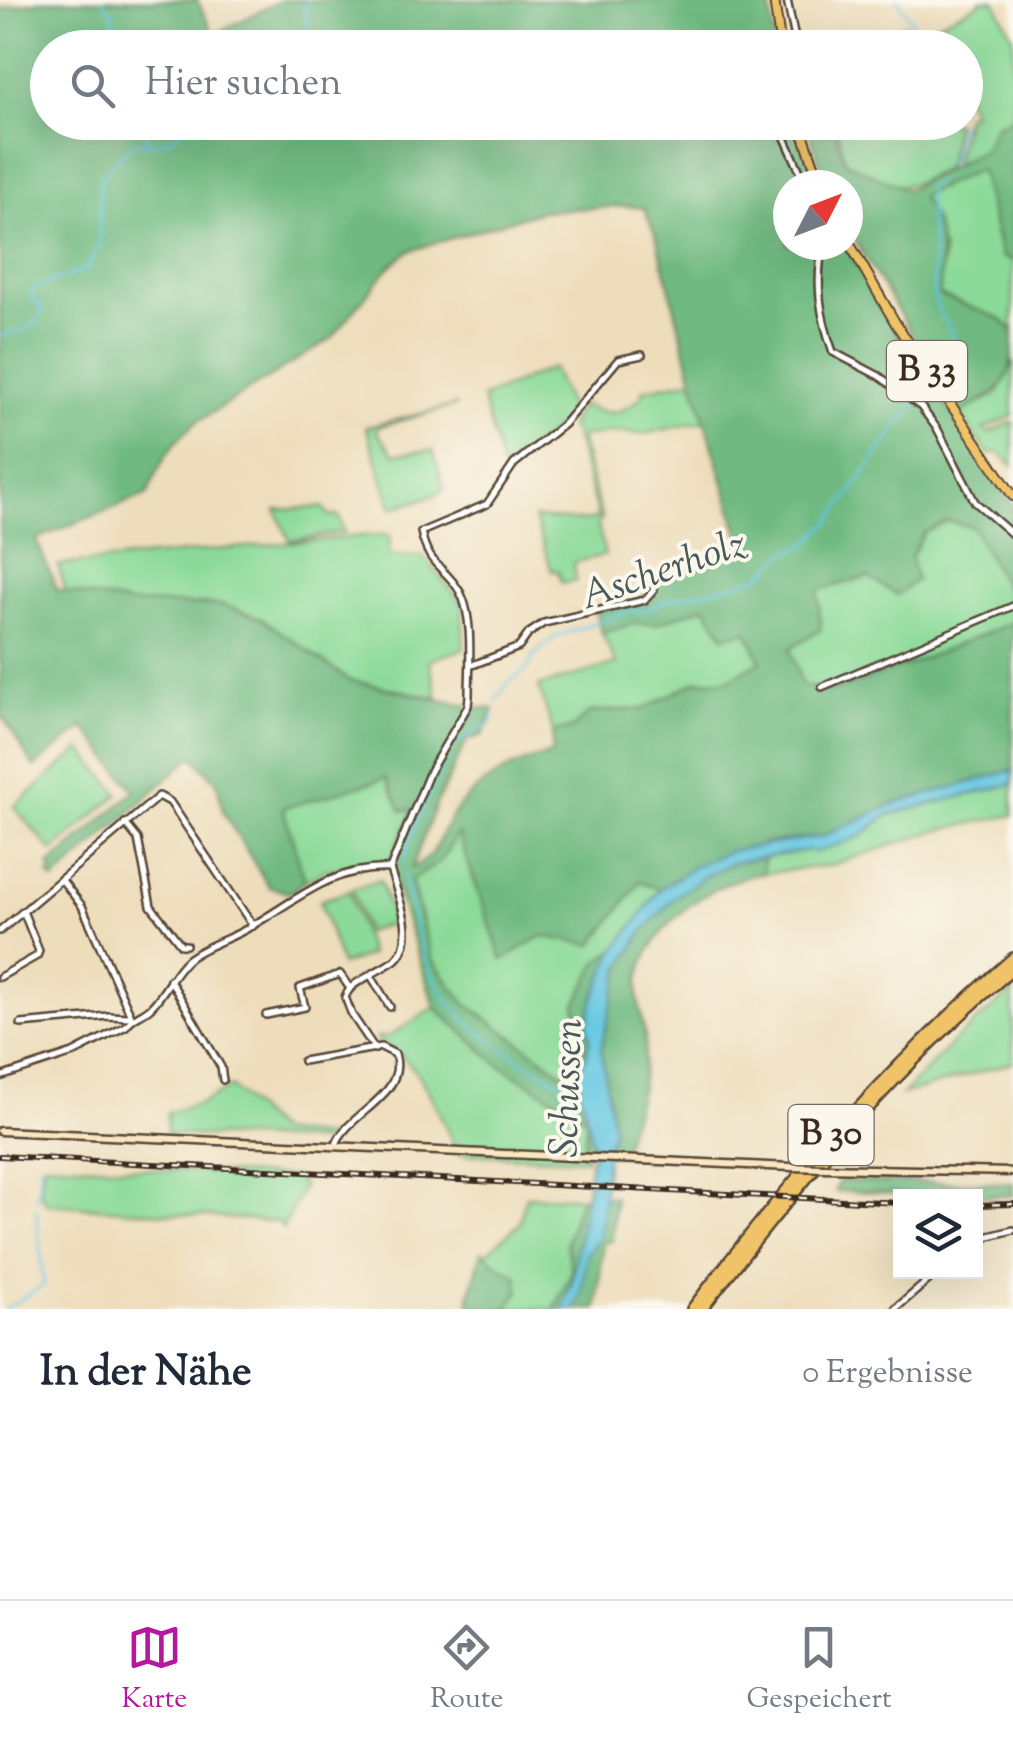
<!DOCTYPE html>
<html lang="de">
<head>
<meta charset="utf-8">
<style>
	:root { --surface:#fff; --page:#f2f2f3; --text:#1f2937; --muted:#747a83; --line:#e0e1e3; --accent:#b5179e }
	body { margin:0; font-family:"Sorts Mill Goudy",serif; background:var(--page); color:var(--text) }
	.controls { position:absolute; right:30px; bottom:30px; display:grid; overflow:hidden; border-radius:0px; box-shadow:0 10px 40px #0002 }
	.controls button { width:90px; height:90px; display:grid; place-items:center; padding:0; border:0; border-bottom:2px solid var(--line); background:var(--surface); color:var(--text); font:50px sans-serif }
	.compass { position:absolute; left:773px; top:170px; width:90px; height:90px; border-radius:50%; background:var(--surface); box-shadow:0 10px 40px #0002; rotate:48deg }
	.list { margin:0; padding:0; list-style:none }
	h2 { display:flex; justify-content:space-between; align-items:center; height:130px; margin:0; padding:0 40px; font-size:42px }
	h2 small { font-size:32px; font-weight:400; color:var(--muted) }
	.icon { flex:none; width:55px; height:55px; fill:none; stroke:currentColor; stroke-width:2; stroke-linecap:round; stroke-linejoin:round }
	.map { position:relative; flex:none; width:1013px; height:1309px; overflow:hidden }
	.search { position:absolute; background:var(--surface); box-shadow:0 10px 40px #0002; left:30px; right:30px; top:30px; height:110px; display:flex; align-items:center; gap:25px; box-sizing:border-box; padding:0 35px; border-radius:55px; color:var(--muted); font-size:38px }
	.sheet { height:290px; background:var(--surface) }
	nav { display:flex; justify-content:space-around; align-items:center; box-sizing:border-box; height:140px; border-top:2px solid var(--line); background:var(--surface); font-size:28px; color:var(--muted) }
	nav a { display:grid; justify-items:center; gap:5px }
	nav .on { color:var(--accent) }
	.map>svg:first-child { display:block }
	.green { fill:#8bda99; stroke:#63825c; stroke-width:2.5 }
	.forest { fill:#70ba81; stroke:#567250; stroke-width:2.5; fill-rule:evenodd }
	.water { fill:#64c7e2; stroke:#507880; stroke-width:2.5 }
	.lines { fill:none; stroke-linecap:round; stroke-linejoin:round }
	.stream { stroke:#64c7e2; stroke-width:2.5 }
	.street-casing { stroke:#564536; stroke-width:10 }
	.secondary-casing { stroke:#564536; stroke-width:11 }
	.primary-casing { stroke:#564536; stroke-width:12 }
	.highway-casing { stroke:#564536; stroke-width:14 }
	.street { stroke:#fff; stroke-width:5 }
	.secondary { stroke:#f9e7c3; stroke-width:6 }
	.primary { stroke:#f0c369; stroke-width:8 }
	.highway { stroke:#f0c369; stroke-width:9 }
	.rail-casing { stroke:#3b2a1e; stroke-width:6 }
	.rail { stroke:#fbf7ec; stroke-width:2.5; stroke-dasharray:8; stroke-linecap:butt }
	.secondary-bridge-casing { stroke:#564536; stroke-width:11; stroke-linecap:butt }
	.secondary-bridge { stroke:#f9e7c3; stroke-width:6 }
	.labels { text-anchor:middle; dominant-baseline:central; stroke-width:8; stroke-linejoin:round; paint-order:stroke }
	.shield { fill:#fbf7ec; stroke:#75685c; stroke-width:2.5 }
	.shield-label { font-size:35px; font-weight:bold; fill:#3b2a1e }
	.water-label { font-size:40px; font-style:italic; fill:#475959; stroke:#fbf7ec }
</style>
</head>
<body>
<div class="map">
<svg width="1013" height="1309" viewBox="0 0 1013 1309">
	<rect width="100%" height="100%" fill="#fbf7ec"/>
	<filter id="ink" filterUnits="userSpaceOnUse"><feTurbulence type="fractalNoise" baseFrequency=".01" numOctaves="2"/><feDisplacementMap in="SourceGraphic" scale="20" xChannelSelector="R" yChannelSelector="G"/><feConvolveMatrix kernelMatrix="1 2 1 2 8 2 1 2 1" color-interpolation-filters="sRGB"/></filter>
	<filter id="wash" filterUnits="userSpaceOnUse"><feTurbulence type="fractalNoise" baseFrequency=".0048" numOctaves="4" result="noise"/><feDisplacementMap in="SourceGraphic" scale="40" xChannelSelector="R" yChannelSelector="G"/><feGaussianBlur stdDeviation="2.25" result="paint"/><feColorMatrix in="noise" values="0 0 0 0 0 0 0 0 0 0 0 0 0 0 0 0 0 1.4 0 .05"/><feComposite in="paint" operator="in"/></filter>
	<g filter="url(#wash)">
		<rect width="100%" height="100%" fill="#edddbb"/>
		<!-- green -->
		<g class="green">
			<path d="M980,0H994L1013,36V117L996,125L983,150L953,165L967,114L973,113L966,98V48L947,47L930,27L980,3Z"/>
			<path d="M904,24L930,47H857L879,30L890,35Z"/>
			<path d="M836,123H956L947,165L941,171L912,184L896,186L845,162Z"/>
			<path d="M980,169L1001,257L1013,261V331L1001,319L939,295L943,251L920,195Z"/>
			<path d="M1013,362V416L983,429L988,433L1013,422V466L999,452L988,454L960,413L998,393Z"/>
			<path d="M552,368L572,413C552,437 521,448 504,474L482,398Z"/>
			<path d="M693,380L705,421L642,434L617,432L580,437L602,520L597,522L605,555L574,562L576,581L562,583L558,571H552L534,518L588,521L598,517L574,431L569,427L582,404C605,418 625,414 643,395L642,390Z"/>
			<path d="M457,405L378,427L377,432L394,454L433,450L444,489L436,495L392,508L366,427Z"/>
			<path d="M323,507L329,516H339L344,532L290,541L276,510Z"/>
			<path d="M948,521L973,527L1013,602V622L913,663L830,692L802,685L790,648L821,629L817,590L868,577L911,557L924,533Z"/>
			<path d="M372,535H390L389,556H423L462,603L464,649L429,660L438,698L349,680L261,618L223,605L127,603L66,592L58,565Z"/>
			<path d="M705,606L747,631L761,661L728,680L696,681L644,709L590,712L573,728L553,732L539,686L616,664L602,633L635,623L655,624Z"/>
			<path d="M81,749L119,794L52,851L14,807Z"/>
			<path d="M386,778L402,811L414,808L391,860L325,870L305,881L283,808Z"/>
			<path d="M1013,784V815L935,831L828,866L763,873V858L809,850L864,831L888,815Z"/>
			<path d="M457,832L502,959L542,936L593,945L640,881L660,889L621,946L598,962L576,1005L586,1057L579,1070V1077L561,1072L465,1003L432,960L411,881L440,861Z"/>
			<path d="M380,880L394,923L366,932L352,889Z"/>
			<path d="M349,891L370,955L341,965L320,901Z"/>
			<path d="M1013,991V1062L902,1095L956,1039Z"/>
			<path d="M435,1007L498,1064L587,1119L583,1153L587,1159L458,1154C440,1117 421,1057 379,1043L377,1037H388Z"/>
			<path d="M231,1087L278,1132L327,1137V1142L167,1134V1113L203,1102Z"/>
			<path d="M44,1163L295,1177L303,1186L283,1229L279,1222L47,1204L40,1191Z"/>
			<path d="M526,1196L580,1197L566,1243L572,1271L554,1309H506L519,1292L486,1254L519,1224Z"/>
		</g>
		<!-- forest -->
		<g class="forest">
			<path d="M45,0H197L214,35L281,0H769L776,47L48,48V122L792,123L817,185H788V245H845L894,328L1013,504V602L973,527L948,521L924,533L911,557L916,580L897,595L868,577L818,590L821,629L790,648L802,685L830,692L913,663L1013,622V770L893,804L823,836L763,843V873C709,880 637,934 638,994C639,1012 647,1030 645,1048C644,1063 643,1080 639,1095C634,1115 626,1133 622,1155L583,1153L587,1118L498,1064L435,1007L390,869L413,809L402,811L386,778L283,808L305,881L290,893L269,887L223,812L217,782L192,756L54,881L49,875L53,871L49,866L135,791L84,727L34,767L0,713V9ZM625,206L644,208L657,239L693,380L742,543C715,564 684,571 650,578L652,594L645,600L595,611L602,633L635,623L655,624L705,606L724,636L747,631L761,661L728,680L697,681L644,709L590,712L573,728L553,732L552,754C515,762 477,781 454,813C439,833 438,858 412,867L437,802L467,740L483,735L494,709L477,708L349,680L261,618L223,605L127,603L57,590L36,539L148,494C158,465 171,444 194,424L332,338L388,268L409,251L541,211ZM458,833L502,960L542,936L593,945L640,881L659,889L621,946L598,961L576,1005L586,1057L578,1077L561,1072L465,1003L432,960L411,881L441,861Z"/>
			<path d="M1013,117V261L1002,257L980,169L921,196C943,232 943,253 939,295L1001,319L1013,331C1013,384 1005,389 960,413L848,229V185H828L806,123H832L845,162L907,190L983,150L996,125Z"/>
			<path d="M839,1181L1013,1183V1196H944L835,1191Z"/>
			<path d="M580,1197H615L612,1241L603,1243L597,1309H554L572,1272L566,1243Z"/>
			<path d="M482,1251L498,1265L517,1276L519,1291L506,1309H471L469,1298Z"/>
		</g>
		<!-- water -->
		<path class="water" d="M1013,770V784L888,815L860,837L814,853L809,850L735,862L705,876L674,898L642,933L621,968L601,1047L613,1129L607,1148L602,1222L599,1238L587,1253L581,1293L574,1309H562L572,1283L593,1146L579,1085V1070L586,1057L590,1039L587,1025L594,998L613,953L660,889L696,865L729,851L823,836L893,804Z"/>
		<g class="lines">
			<!-- stream -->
			<g class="stream">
				<path d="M309,0L304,6L312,48"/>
				<path d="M898,0L918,31L934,48"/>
				<path d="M103,1L112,13L118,48"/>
				<path d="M146,122L147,144"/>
				<path d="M949,164L961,122"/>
				<path d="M937,181L928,188C928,209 931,229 933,250C935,266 932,282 935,297C940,328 959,318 950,362"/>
				<path d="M0,336C18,331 39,330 42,310L30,294L36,287L87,269L99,245L100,178L134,143C158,145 173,145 186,122"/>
				<path d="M495,701L508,683L527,670L534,655L555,637L626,612L647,610L665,601L743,582L765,573L782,555L806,545L830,522L901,421L924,397"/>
				<path d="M403,861L416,822L451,746L492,723L493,715"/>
				<path d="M404,873C412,920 423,973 456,1010C486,1043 545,1075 585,1096"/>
				<path d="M37,1199L41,1164"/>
				<path d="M5,1309L44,1285L36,1209"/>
			</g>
		</g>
	</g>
	<g filter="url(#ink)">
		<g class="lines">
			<!-- street casing -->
			<g class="street-casing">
				<g id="street">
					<path d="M787,0L797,48"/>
					<path d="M778,122L806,185"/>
					<path d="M823,245C815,283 820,316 833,352L879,376L921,407L938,430L975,502L1013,535"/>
					<path d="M470,666L519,647L529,633L544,623L645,600L654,590L649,573L644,575"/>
					<path d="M822,687L1013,606"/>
					<path d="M125,823L138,839L151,906L181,945H186"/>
					<path d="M390,869L430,771L468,706L469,696C469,667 474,617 460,592C445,566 429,568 421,532L487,504L514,464L564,424L618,360L642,355"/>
					<path d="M61,879L82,906L132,1018"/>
					<path d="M0,931L159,796L170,802L253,926"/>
					<path d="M371,976L390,1007"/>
					<path d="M0,977L37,956L39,951L23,911"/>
					<path d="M170,980L221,1067L223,1080"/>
					<path d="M266,1015L305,1007L300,988L340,974L349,987"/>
					<path d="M21,1024L109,1016L129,1017"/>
					<path d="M375,1049L352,1015L345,997C350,986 356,983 367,977C376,971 387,966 395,960C419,939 397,894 390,869"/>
					<path d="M303,1061L381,1047L395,1054C408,1096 346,1113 336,1145"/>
					<path d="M0,1077L73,1053L126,1026C133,1016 142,1015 150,1008C165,994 172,973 188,959C206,945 231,939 250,927C297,900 332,866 390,869"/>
					<path d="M976,1245L989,1236L1013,1230"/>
					<path d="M895,1309L938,1272"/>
				</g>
			</g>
			<!-- secondary casing -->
			<g class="secondary-casing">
				<g id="secondary">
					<path d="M0,1131L792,1167"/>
					<path d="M825,1168L1013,1172"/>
				</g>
			</g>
			<!-- primary casing -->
			<g class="primary-casing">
				<g id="primary">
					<path d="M774,0L781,48"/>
					<path d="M799,122L821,185"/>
					<path d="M848,241L896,324L1013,496"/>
				</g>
			</g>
			<!-- highway casing -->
			<g class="highway-casing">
				<g id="highway">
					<path d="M692,1309C789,1181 891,1063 1013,958"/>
					<path d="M702,1309C796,1187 894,1068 1013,969"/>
				</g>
			</g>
			<!-- street -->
			<use href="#street" class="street"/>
			<!-- secondary -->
			<use href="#secondary" class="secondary"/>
			<!-- primary -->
			<use href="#primary" class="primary"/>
			<!-- highway -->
			<use href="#highway" class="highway"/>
			<!-- rail casing -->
			<g class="rail-casing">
				<g id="rail">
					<path d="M0,1156L900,1203"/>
					<path d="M976,1205L1013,1204"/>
				</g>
			</g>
			<!-- rail -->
			<use href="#rail" class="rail"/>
			<!-- secondary-bridge casing -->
			<g class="secondary-bridge-casing">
				<path id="secondary-bridge" d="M792,1167L825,1168"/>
			</g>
			<!-- secondary-bridge -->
			<use href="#secondary-bridge" class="secondary-bridge"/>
		</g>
	</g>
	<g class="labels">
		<!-- shield labels -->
		<g class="shield">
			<rect x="887" y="341" width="80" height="60" rx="8"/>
			<rect x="788.5" y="1105" width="85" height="60" rx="8"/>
		</g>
		<g class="shield-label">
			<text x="927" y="371">B 33</text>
			<text x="831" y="1135">B 30</text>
		</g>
		<!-- water labels -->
		<g class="water-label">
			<text transform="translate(664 572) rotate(-19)">Ascherholz</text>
			<text transform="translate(569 1088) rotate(-88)">Schussen</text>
		</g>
	</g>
</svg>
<div class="controls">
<button><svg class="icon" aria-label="layers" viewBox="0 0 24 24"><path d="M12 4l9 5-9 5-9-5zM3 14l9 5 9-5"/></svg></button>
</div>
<svg class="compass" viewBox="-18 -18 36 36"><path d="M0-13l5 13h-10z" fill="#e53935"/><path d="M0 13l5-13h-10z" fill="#747a83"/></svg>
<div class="search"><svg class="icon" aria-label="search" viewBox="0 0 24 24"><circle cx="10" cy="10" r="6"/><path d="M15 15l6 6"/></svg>Hier suchen</div>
</div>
<section class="sheet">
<h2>In der Nähe<small>0 Ergebnisse</small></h2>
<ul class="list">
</ul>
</section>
<nav>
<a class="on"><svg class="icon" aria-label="map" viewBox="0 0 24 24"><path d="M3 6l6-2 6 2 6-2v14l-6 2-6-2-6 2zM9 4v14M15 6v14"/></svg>Karte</a>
<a><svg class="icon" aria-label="directions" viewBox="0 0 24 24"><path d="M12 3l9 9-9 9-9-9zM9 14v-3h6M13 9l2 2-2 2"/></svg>Route</a>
<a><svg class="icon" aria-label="saved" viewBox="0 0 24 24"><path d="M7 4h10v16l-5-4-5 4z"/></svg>Gespeichert</a>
</nav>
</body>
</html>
